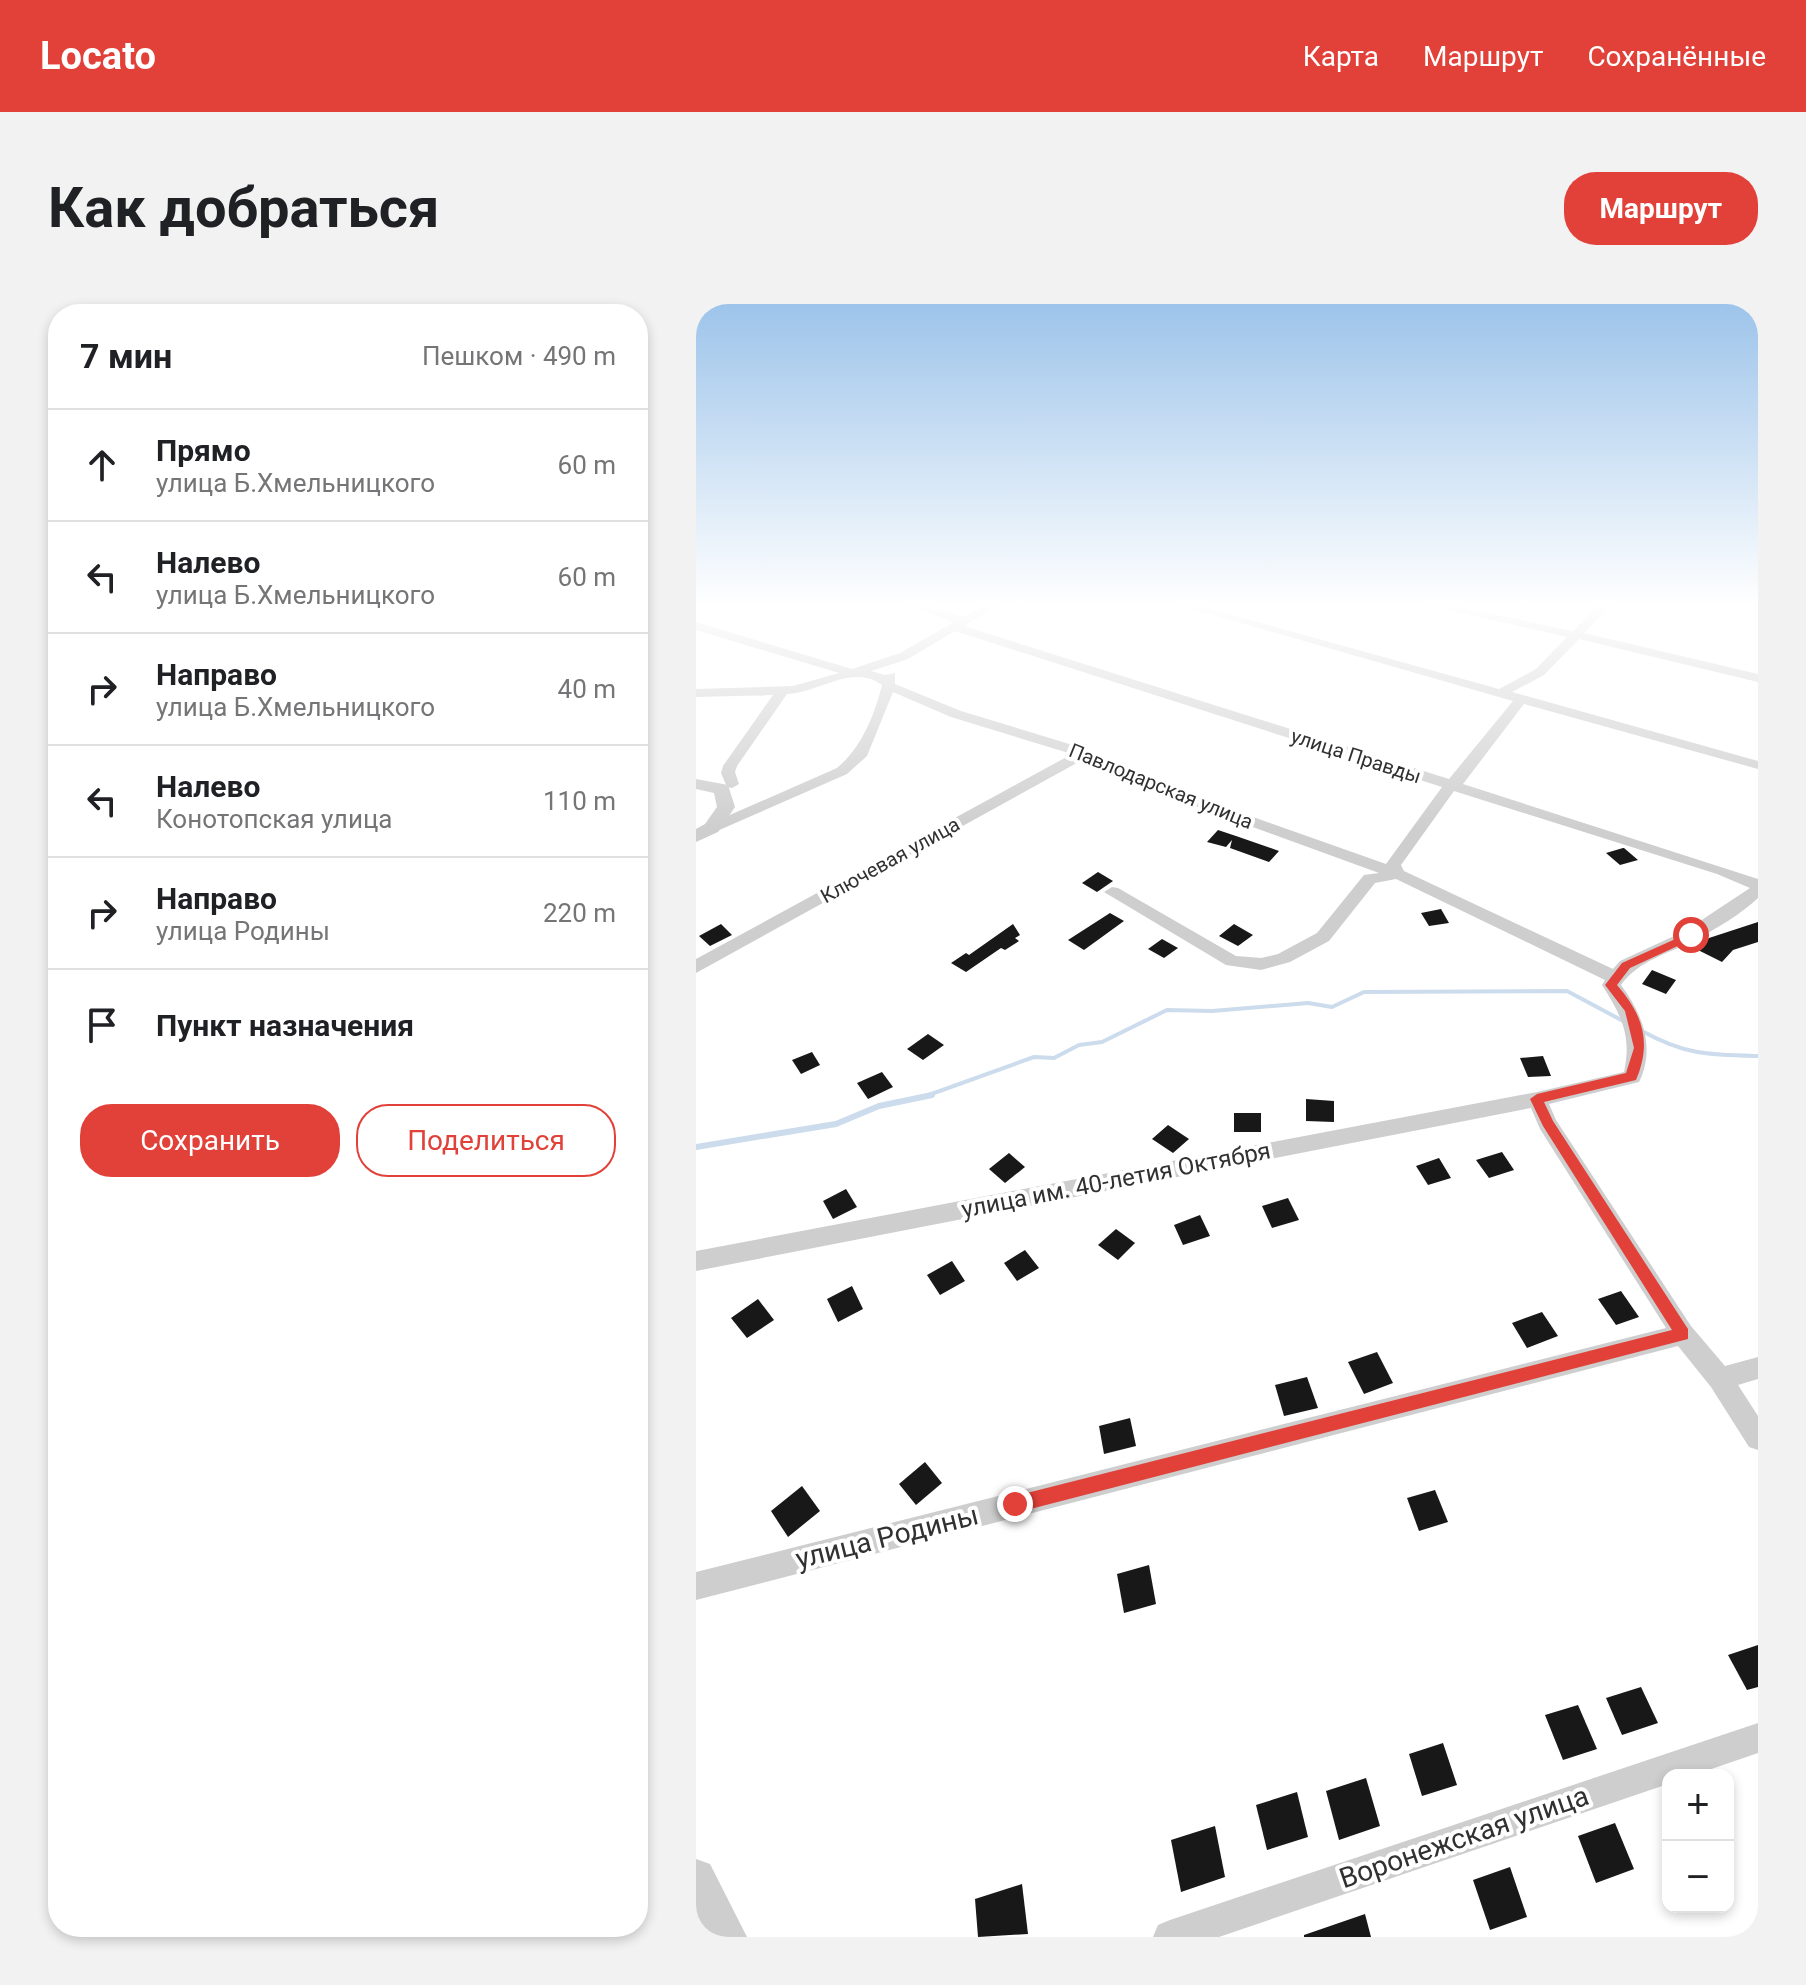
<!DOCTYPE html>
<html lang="ru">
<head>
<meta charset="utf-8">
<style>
	:root { --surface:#fff; --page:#f2f2f2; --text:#202124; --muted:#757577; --line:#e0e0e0; --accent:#e14139 }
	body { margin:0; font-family:Roboto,sans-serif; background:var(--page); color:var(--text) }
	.controls { position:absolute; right:24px; bottom:24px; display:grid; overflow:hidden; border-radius:16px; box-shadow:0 4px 12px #0003 }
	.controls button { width:72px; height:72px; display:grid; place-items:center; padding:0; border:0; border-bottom:2px solid var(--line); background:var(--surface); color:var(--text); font:40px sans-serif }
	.stop { position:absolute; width:24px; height:24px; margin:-18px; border:6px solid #e14139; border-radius:50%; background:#fff }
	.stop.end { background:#e14139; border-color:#fff; box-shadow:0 2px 8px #0008 }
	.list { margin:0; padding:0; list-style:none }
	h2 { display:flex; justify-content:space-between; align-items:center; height:104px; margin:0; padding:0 32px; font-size:34px }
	h2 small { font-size:26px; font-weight:400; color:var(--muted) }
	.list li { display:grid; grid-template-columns:52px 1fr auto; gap:24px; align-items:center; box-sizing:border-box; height:112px; padding:0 32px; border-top:2px solid var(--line) }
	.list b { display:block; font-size:30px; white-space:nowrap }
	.list p { margin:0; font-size:26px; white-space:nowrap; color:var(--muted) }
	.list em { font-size:26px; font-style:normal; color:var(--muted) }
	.actions { display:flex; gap:16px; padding:24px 32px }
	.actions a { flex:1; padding:18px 0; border:2px solid var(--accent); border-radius:32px; text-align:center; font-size:28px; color:var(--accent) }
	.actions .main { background:var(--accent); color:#fff }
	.icon { flex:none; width:44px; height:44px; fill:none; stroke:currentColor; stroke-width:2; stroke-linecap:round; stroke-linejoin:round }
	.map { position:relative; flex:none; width:1062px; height:1633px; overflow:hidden; border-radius:32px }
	header { display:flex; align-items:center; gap:48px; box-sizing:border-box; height:112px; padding:0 40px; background:var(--accent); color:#fff }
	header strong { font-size:38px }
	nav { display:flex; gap:44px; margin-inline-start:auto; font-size:28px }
	.intro { display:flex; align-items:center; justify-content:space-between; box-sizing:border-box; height:192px; padding:0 48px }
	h1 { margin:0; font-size:56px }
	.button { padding:20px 36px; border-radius:32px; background:var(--accent); color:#fff; font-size:28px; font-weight:700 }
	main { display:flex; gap:48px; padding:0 48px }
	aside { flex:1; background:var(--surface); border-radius:32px; box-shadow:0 4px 12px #0003 }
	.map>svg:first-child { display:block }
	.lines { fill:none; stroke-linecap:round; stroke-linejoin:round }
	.stream-far1 { stroke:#ccdcec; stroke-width:4 }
	.stream { stroke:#ccdcec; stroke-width:6 }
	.building { fill:#181818 }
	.minor { fill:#cecece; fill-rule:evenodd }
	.tertiary { fill:#cecece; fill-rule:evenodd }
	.route { fill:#e14139 }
	.labels { text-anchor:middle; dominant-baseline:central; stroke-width:8; stroke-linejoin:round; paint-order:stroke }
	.far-street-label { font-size:20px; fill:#313131; stroke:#fff }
	.street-label { font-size:24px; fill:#313131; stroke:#fff }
	.near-street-label { font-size:28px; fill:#313131; stroke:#fff }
</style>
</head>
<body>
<header>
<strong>Locato</strong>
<nav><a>Карта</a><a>Маршрут</a><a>Сохранённые</a></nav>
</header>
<div class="intro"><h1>Как добраться</h1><a class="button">Маршрут</a></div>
<main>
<aside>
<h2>7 мин<small>Пешком · 490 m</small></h2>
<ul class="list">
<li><svg class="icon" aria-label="ahead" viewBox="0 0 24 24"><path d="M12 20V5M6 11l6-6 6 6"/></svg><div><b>Прямо</b><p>улица Б.Хмельницкого</p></div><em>60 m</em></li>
<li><svg class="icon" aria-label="left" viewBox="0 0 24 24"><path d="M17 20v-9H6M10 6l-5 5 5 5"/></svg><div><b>Налево</b><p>улица Б.Хмельницкого</p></div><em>60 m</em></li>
<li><svg class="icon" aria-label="right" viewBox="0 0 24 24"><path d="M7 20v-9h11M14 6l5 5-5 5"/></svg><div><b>Направо</b><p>улица Б.Хмельницкого</p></div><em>40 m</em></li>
<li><svg class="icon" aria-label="left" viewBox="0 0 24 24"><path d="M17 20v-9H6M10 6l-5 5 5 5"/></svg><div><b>Налево</b><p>Конотопская улица</p></div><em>110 m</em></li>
<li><svg class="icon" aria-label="right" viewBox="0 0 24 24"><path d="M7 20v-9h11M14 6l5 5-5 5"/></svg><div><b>Направо</b><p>улица Родины</p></div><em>220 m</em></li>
<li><svg class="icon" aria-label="arrive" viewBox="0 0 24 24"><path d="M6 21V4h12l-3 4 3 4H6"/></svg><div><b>Пункт назначения</b></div></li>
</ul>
<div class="actions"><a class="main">Сохранить</a><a>Поделиться</a></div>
</aside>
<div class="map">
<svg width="1062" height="1633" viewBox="0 0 1062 1633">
	<rect width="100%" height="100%" fill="#fff"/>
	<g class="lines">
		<!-- stream-far1 -->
		<g class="stream-far1">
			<path d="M944,726C989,751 1012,751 1062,752"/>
			<path d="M227,793L338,753L358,754L383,741L406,738L471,706L516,707L612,699L636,703L668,688L871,687L929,718"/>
		</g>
		<!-- stream -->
		<path class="stream" d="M0,843L140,820L183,802L236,791"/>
	</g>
	<!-- building -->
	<g class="building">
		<path d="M522,526L540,532L583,547L573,558L534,544L536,536L530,543L511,538Z"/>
		<path d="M927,544H928L942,556L924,561L910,549Z"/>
		<path d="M402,568L417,577L401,588L386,579Z"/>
		<path d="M745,605L753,619L733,622L725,609Z"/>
		<path d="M414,609L428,617L388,646L372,636Z"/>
		<path d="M1062,618V638L1037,646L1026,658L1002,646L1013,634Z"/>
		<path d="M25,620L36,631L14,642L3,632Z"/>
		<path d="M317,620L324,631L319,634L323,637L309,646L305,644L270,668L255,659L270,649L273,651Z"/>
		<path d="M538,620L557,631L542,642L523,632Z"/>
		<path d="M466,635L482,644L468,654L452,645Z"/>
		<path d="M956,666L980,676L970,690L946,680Z"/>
		<path d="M232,730L248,741L227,756L211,745Z"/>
		<path d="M116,748L124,761L105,770L96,756Z"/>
		<path d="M847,752L855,772L832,773L824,754Z"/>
		<path d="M186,768L197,783L172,795L161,779Z"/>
		<path d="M610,795L638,797V818L610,817Z"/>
		<rect x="538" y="809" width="27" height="19"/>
		<path d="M472,821L493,835L477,849L456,835Z"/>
		<path d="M806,848L818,866L793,874L780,856Z"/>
		<path d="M313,849L329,863L309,879L293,865Z"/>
		<path d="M743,854L755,874L732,881L720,862Z"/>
		<path d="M150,885L161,903L137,915L127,897Z"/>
		<path d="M592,894L603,916L576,924L566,902Z"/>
		<path d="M504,911L514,932L487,941L478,921Z"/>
		<path d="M420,925L439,939L422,956L402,941Z"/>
		<path d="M329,946L343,964L321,977L308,959Z"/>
		<path d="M256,957L269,977L244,991L231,971Z"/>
		<path d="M156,982L167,1005L142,1018L131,995Z"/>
		<path d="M925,987L943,1013L920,1021L902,995Z"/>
		<path d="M62,995L78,1016L51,1034L35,1014Z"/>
		<path d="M846,1008L862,1032L831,1044L816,1019Z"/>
		<path d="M681,1048L697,1079L668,1090L652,1058Z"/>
		<path d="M611,1073L622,1104L588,1112L579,1081Z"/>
		<path d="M434,1114L440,1142L408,1150L403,1122Z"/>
		<path d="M229,1158L246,1179L220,1201L203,1180Z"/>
		<path d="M106,1182L124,1207L92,1233L75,1207Z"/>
		<path d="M739,1186L752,1218L723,1227L711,1194Z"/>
		<path d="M453,1261L460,1300L428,1309L421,1270Z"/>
		<path d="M1062,1341V1383L1051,1386L1032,1351Z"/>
		<path d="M945,1383L962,1419L926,1431L910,1394Z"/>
		<path d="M882,1401L901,1445L867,1456L849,1411Z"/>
		<path d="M747,1439L761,1481L726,1492L713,1450Z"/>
		<path d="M670,1474L684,1522L643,1536L630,1487Z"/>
		<path d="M601,1488L612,1533L571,1546L560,1501Z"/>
		<path d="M919,1519L938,1565L900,1579L882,1532Z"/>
		<path d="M519,1522L529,1573L485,1588L475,1536Z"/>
		<path d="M814,1563L831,1613L794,1626L777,1576Z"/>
		<path d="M326,1580L332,1630L282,1633L279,1595Z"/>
		<path d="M669,1610L675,1633H608V1631Z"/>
	</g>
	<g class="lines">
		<!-- minor -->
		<g class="minor">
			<path d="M203,299H221L267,313L291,299H305L268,322L753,475L817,397L475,299H493L803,385L840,365L871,333L722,299H744L877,327L905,299H917L888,329L1062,370V378L883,335L848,371L816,388L1062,457V465L828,400L767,480L1062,575V594C1045,610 1020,625 999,636C972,650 943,656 925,681C946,709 960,744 943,778L853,800L860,816L995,1022L1029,1062L1062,1053V1075L1042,1081L1062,1112V1146L1053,1143L1015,1083L982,1042L0,1296V1268L970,1024L844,825L835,804L0,967V947L841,788L928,768C936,731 925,711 906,681L909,676L700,575L679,579L633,637L594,658L565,666L530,661L408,588L416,583L422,584L540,652L565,654L582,650L621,629L668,571L683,569L485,497L388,455L0,669V655L376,450L255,413L197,388L171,452L151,470L21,527H11V521L141,464C166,443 178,412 186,381C157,359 122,389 91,390L41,462L39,468L43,480L36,484L31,483L25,469L27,462L77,391L0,393V385L97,382L143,369L0,326V318L156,365L204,349L258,318ZM259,327L746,483L690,560L495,491L393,446L265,407L199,380V369L189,371L175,367L212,355ZM758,487L1021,570L1054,584L989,627L924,657L917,665L708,567L705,561Z"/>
			<path d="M1062,1419V1449L998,1471H972V1480L523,1633H457L462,1621L474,1616Z"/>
		</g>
		<!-- tertiary -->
		<g class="tertiary">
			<path d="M0,475L32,481L39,503L22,528L0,538V525L9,520L21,503L18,489L0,485Z"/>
			<path d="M0,1555L14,1560L51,1633H10L0,1615Z"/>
		</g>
	</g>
	<!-- sky -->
	<linearGradient id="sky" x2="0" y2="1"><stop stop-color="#9dc4ea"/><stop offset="0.57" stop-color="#fff"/><stop offset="1" stop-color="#fff" stop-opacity="0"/></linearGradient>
	<rect width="1062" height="527" fill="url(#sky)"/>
	<!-- route -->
	<path class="route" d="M995,628L1000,631L999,634L934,664L921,681C947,711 956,738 940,776L848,798L857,817L992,1025V1035L319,1209L313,1206L311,1200L313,1194L319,1192L976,1026L847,822L834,795L841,790L930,769L938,744L929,707L909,681L926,659Z"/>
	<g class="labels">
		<!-- far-street labels -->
		<g class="far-street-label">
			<text transform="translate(660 452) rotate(18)">улица Правды</text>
			<text transform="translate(465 482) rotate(22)">Павлодарская улица</text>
			<text transform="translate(194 556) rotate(-29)">Ключевая улица</text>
		</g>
		<!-- street labels -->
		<g class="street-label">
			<text transform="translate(420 876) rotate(-11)">улица им. 40-летия Октября</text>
		</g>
		<!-- near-street labels -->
		<g class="near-street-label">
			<text transform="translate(191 1233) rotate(-14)">улица Родины</text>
			<text transform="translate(768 1533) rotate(-19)">Воронежская улица</text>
		</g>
	</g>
</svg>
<div class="controls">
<button>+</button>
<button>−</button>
</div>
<div class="stop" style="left:995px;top:631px"></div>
<div class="stop end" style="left:319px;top:1200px"></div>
</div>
</main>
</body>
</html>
